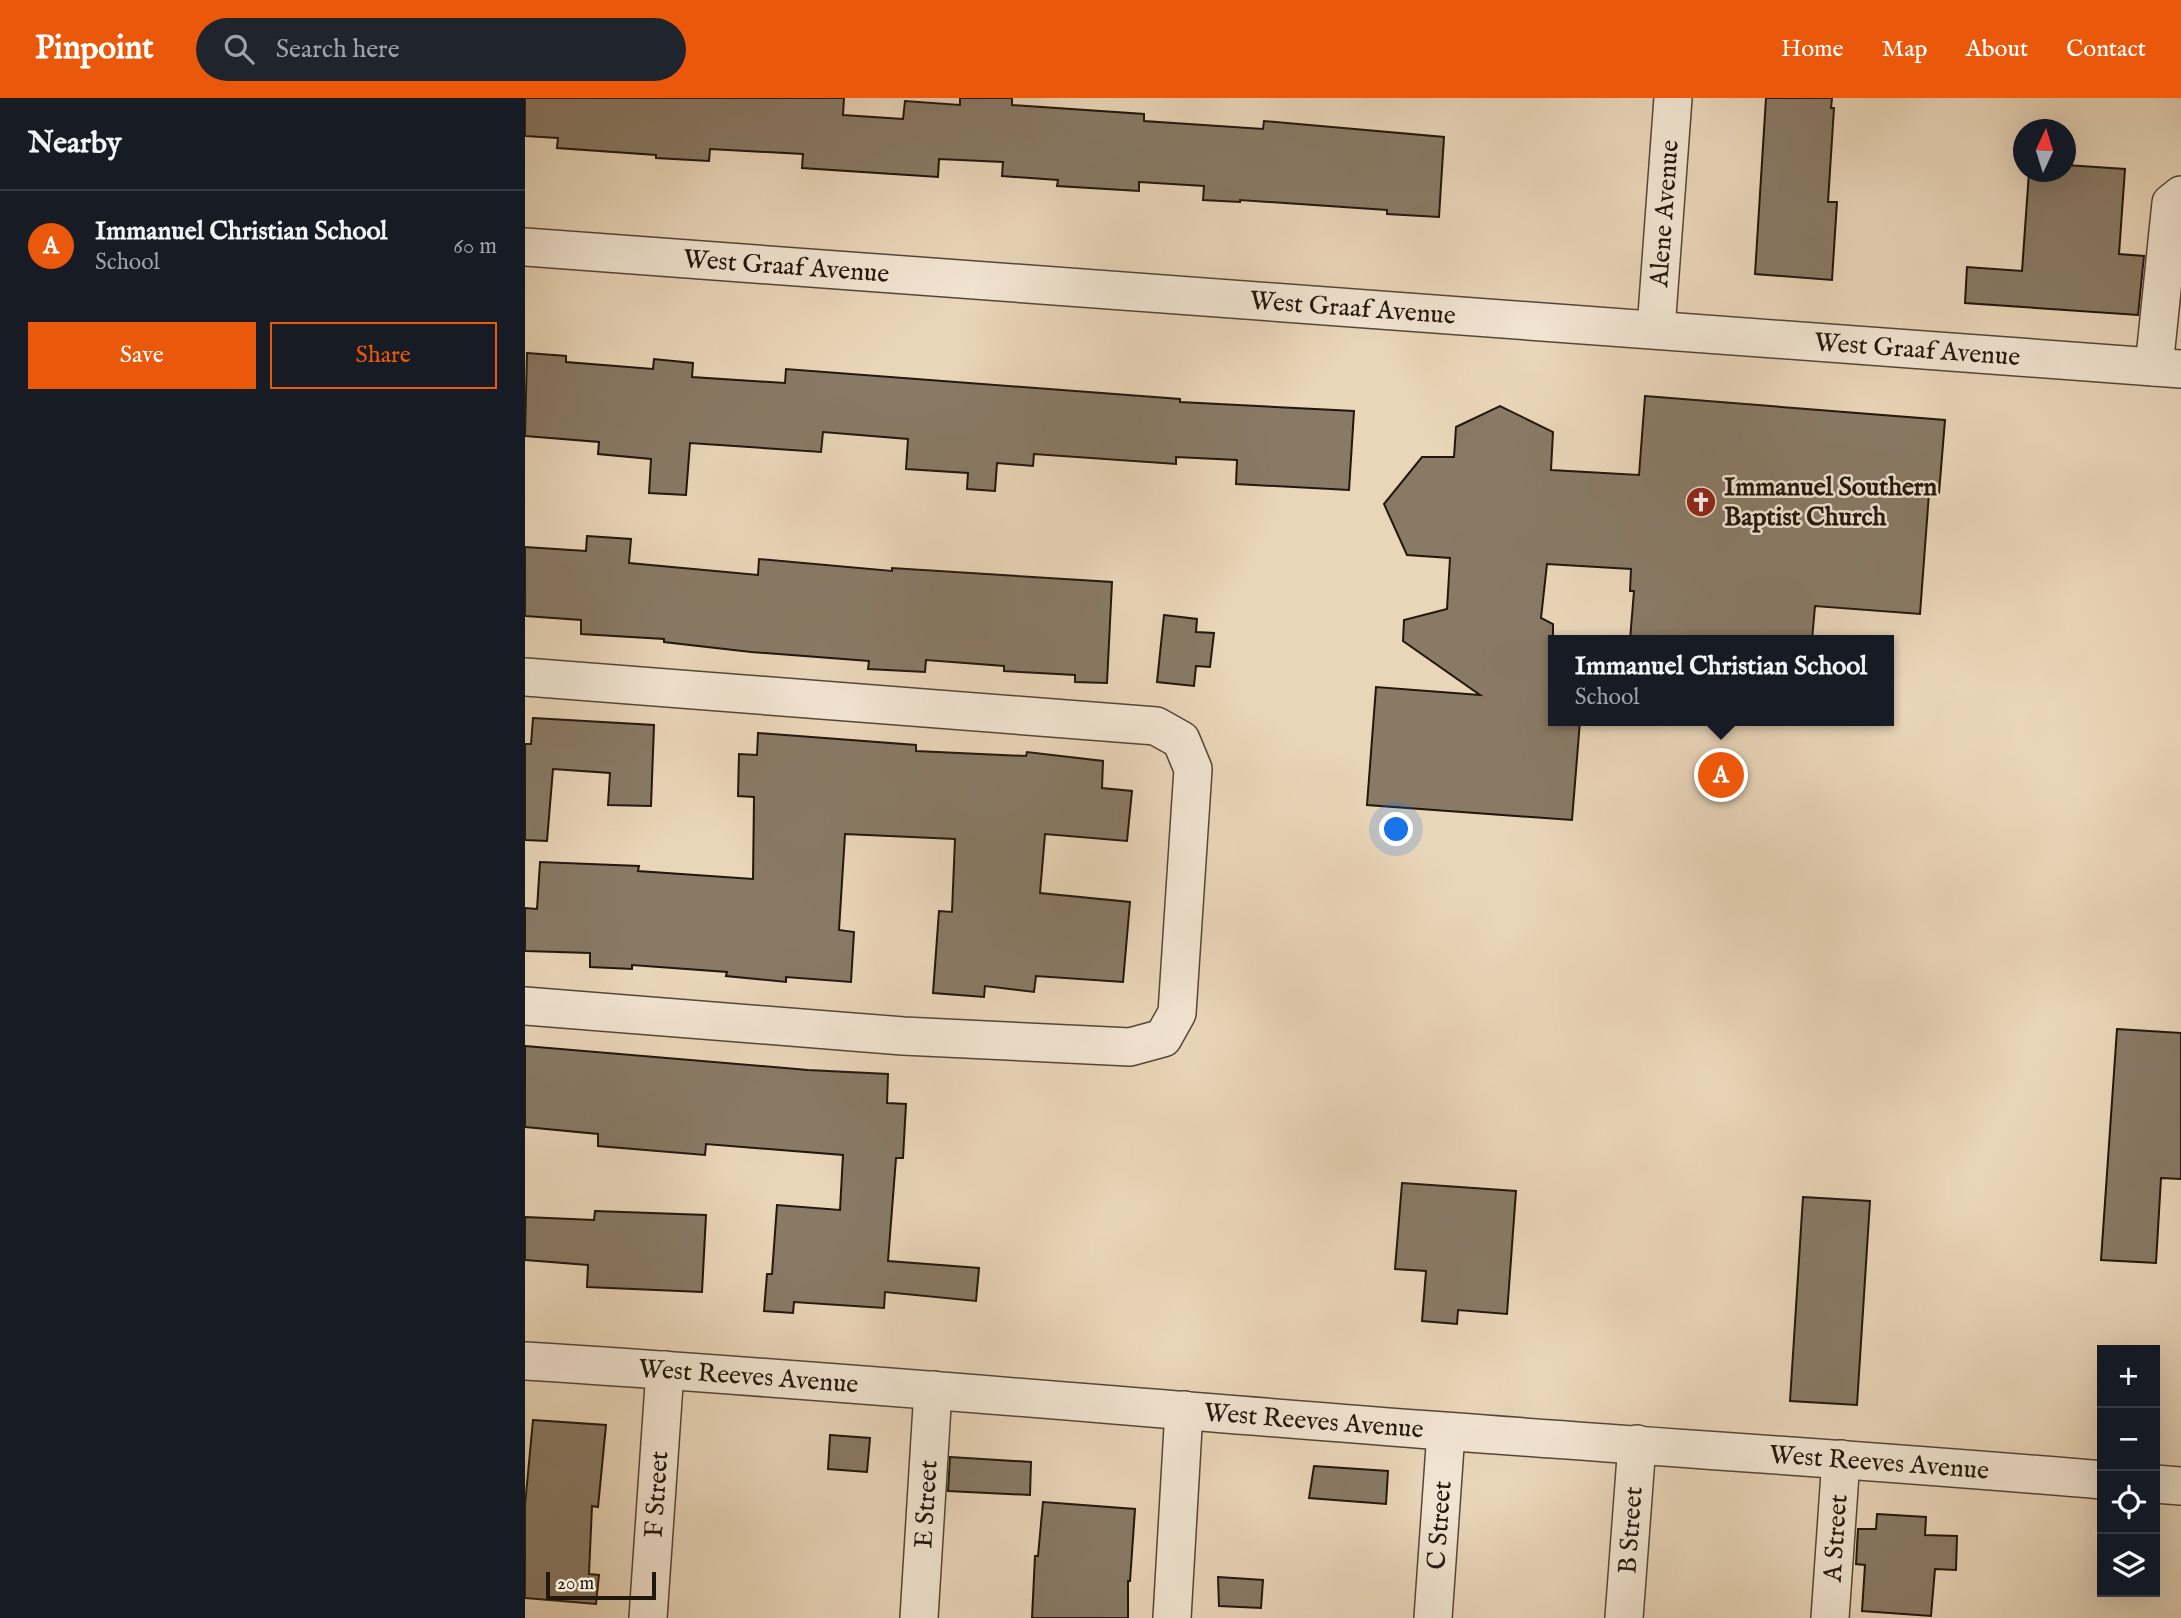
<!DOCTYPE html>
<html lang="en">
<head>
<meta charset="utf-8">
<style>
	:root { --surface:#171b24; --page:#20242c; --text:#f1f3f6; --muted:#9ea1a6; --line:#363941; --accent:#ea580c }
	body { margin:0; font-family:"IM FELL English",serif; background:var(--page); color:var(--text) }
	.controls { position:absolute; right:21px; bottom:21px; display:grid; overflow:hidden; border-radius:0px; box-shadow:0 7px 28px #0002 }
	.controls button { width:63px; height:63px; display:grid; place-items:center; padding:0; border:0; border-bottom:2px solid var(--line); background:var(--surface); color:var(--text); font:35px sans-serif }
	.compass { position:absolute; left:1488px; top:21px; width:63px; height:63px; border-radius:50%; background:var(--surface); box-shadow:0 7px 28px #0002; rotate:4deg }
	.scale { position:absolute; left:21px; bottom:18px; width:110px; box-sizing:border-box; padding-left:7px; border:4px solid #22170d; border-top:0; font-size:19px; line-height:24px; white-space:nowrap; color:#22170d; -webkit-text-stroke:5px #f1e4d1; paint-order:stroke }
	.you { position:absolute; left:872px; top:732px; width:24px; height:24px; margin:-18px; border:5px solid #fff; border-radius:50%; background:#1a73e8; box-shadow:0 0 0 10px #1a73e833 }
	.badge { display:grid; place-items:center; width:46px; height:46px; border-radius:50%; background:var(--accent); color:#fff; font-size:23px; font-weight:700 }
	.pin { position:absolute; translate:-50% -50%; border:4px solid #fff; box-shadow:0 2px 7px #0006 }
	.popup { position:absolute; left:1023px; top:537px; width:346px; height:91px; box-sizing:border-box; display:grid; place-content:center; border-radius:0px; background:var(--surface); filter:drop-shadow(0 2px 5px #0005); font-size:23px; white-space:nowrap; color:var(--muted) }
	.popup b { font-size:26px; color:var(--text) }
	.popup::after { content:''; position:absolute; left:50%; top:100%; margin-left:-14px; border:14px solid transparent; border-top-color:var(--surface) }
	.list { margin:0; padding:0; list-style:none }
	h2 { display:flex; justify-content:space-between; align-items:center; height:91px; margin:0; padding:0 28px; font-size:30px }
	h2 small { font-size:23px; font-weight:400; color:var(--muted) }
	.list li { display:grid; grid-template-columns:46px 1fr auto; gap:21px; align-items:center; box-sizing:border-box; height:112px; padding:0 28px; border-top:2px solid var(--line) }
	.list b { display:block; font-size:26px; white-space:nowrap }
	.list p { margin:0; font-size:23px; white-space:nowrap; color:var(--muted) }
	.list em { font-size:23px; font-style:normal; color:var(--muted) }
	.actions { display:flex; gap:14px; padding:21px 28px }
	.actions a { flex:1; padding:16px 0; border:2px solid var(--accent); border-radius:0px; text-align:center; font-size:24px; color:var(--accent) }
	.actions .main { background:var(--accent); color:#fff }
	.icon { flex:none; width:38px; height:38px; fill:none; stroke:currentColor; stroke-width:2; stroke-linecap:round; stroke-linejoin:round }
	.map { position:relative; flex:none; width:1656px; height:1520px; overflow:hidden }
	header { display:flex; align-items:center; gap:42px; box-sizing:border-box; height:98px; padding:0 35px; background:var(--accent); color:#fff }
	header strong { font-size:33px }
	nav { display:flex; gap:38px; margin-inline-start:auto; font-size:24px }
	.search { width:490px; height:63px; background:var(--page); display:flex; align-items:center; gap:18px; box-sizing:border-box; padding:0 24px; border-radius:38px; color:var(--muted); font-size:26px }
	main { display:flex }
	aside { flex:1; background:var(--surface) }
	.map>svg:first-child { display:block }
	.building { fill:#897a66; stroke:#22170d; stroke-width:2 }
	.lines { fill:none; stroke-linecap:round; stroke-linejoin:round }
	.minor-casing { stroke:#544638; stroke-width:40 }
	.minor { stroke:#f1e4d1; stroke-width:37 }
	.labels { text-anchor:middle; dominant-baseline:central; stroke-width:5; stroke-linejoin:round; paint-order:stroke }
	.street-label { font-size:26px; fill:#22170d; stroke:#f1e4d1 }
	.poi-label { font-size:26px; font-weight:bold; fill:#22170d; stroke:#f1e4d1; text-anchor:start }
</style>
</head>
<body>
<header>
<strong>Pinpoint</strong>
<div class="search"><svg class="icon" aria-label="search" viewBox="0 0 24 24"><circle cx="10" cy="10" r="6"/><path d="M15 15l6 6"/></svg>Search here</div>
<nav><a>Home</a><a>Map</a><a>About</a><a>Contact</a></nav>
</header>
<main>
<aside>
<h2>Nearby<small></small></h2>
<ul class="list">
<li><span class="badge">A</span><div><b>Immanuel Christian School</b><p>School</p></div><em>60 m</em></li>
</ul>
<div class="actions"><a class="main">Save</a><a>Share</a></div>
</aside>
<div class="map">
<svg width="1656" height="1520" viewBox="0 0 1656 1520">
	<rect width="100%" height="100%" fill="#e9d5b8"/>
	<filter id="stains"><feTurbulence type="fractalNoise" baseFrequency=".00286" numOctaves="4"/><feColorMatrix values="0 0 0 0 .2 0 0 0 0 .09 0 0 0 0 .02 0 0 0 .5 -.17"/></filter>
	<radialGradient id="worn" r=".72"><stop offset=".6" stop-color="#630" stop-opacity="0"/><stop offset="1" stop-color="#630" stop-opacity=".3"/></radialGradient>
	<!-- building -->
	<g class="building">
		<path d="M0,0H319L318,17L378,21L380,3L435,7V0H487V7L619,16V23L738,31L739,23L919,39L914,119L862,116V112L715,102V104L678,102L679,88L614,84V93L532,88L533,82L477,78L478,64L414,61L413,79L277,70L278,56L185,51L184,63L131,60V57L32,50L33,40L0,38Z"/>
		<path d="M1241,0H1307L1306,10H1309L1303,104H1312L1307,182L1230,176Z"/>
		<path d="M1541,67L1600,71L1594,156L1619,158L1613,217L1440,205L1442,169L1497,173L1504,74H1541Z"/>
		<path d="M2,255L41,258V264L128,271L129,261L168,265L167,279L260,285L261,271L655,301V304L829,313L824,392L711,386L712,362L651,359V366L509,356L508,368L472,365L470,393L442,391L443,375L381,371L383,341L298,334L296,354L165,345L161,397L124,395L126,361L73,356L74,344L0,338Z"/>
		<path d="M1120,298L1420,322L1414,395H1404L1395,516L1290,508L1287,542H1105L1109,493H1105L1106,471L1022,466L1016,520L1028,526V623H1055L1047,722L842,707L851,589L955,597L878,543L879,522L922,511L925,460L882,457L859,406L897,359H929L931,329L975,308L1028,334L1026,372L1114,377Z"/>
		<path d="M62,438L106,441L104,465L233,477L234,461L367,473V470L587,484L582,585L550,584V577L479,573V568L401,562L400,574L343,571L344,563L226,554L139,544V541L56,536V522L0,518V449L61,453Z"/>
		<path d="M639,517L672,521L671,534L689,535L685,569L671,568L669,588L632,584Z"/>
		<path d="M8,620L129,627L126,708L83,707L85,675L28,671L22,743L0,742V646H6Z"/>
		<path d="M233,635L391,647V653L501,658L502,654L578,663L577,690L607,693L602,743L520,736L515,795L605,804L598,884L511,878L509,894L460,888L459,899L408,895L414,813L427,814L430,741L320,736L314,832L329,834L326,884L261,879V884L201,878L202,874L107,867V871L65,869V855L0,853V810L12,811L15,764L114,768L113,773L228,781L229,699L213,698L214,656L232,657Z"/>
		<path d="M1592,931L1656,935V1081L1636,1080L1631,1165L1576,1162Z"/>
		<path d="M0,948L283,972L363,976L362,1005L381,1006L378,1060H371L363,1163L454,1170L451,1203L360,1194L359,1210L269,1204L268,1215L239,1213L242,1176H247L252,1107L315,1112L318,1057L181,1046L180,1057L73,1048V1036L0,1029Z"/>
		<path d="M877,1085L991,1093L982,1216L933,1212L932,1226L897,1223L901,1173L870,1171Z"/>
		<path d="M1278,1099L1345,1103L1332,1307L1265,1303Z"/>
		<path d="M70,1113L181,1117L177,1194L62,1189L63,1167L0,1162V1119L69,1122Z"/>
		<path d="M8,1322L81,1327L73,1409L67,1408L64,1476L74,1477L71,1506L0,1500V1407Z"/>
		<path d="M305,1337L345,1340L342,1374L303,1371Z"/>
		<path d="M425,1359L506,1364L505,1397L423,1393Z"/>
		<path d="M789,1368L863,1373L861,1406L784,1400Z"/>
		<path d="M518,1404L610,1411L605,1483H603V1520H507L510,1458H513Z"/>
		<path d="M1352,1416L1401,1419L1400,1437L1432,1438L1431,1472L1410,1471L1406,1518L1337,1513L1340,1467L1331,1466L1333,1431H1351Z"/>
		<path d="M693,1479L738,1482L736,1510L694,1508Z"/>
	</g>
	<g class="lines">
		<!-- minor casing -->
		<g class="minor-casing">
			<g id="minor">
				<path id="s1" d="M0,149L1656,271"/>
				<path id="s2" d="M1131,231L1148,0"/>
				<path d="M1629,269L1646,105L1656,97"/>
				<path d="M0,579L631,628L656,642L668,671L652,915L638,940L605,949L378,938L0,908"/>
				<path id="s3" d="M0,1263C307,1282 613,1310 919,1333C1139,1350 1358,1363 1577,1382"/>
				<path d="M1630,1386L1656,1388"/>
				<path id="s4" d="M123,1520L140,1272"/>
				<path id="s5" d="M394,1520L408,1292"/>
				<path d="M647,1520L659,1312"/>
				<path id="s6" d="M908,1520L921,1334"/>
				<path id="s7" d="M1099,1520L1112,1346"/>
				<path id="s8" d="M1305,1520L1316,1361"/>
			</g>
		</g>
		<!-- minor -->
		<use href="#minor" class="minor"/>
	</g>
	<!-- icons -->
	<defs>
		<g id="church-disc" transform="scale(1.575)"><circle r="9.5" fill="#8f2418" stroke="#f1e4d1"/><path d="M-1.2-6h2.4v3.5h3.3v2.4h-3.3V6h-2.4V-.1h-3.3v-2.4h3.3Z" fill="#fff"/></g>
	</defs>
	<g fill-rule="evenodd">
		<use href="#church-disc" x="1176" y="404"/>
	</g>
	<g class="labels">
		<!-- street labels -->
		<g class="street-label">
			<text stroke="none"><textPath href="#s2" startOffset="116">Alene Avenue</textPath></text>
			<text stroke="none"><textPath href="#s1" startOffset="262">West Graaf Avenue</textPath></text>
			<text stroke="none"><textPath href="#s1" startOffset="830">West Graaf Avenue</textPath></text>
			<text stroke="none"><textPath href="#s1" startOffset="1396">West Graaf Avenue</textPath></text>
			<text stroke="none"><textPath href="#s3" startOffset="224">West Reeves Avenue</textPath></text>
			<text stroke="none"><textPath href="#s3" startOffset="791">West Reeves Avenue</textPath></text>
			<text stroke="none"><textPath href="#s3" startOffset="1358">West Reeves Avenue</textPath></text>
			<text stroke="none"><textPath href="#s4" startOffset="124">F Street</textPath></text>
			<text stroke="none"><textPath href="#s5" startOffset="114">E Street</textPath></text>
			<text stroke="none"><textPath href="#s6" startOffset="93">C Street</textPath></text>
			<text stroke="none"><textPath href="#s7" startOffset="88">B Street</textPath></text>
			<text stroke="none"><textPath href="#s8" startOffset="80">A Street</textPath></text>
		</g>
		<!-- poi labels -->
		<g class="poi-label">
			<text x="1199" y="389">Immanuel Southern<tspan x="1199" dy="30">Baptist Church</tspan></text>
		</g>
	</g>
	<rect width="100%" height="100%" filter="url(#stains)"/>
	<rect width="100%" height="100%" fill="url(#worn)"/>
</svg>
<div class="controls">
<button>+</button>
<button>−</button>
<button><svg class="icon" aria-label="locate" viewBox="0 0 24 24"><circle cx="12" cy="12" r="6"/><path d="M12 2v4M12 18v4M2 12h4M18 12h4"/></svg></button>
<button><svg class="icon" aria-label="layers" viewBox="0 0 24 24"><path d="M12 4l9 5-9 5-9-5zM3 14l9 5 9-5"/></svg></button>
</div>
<svg class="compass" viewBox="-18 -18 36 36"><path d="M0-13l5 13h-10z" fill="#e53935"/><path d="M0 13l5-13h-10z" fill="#9ea1a6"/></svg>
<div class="scale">20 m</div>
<div class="you"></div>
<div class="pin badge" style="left:1196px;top:677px">A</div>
<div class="popup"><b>Immanuel Christian School</b>School</div>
</div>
</main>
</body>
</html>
